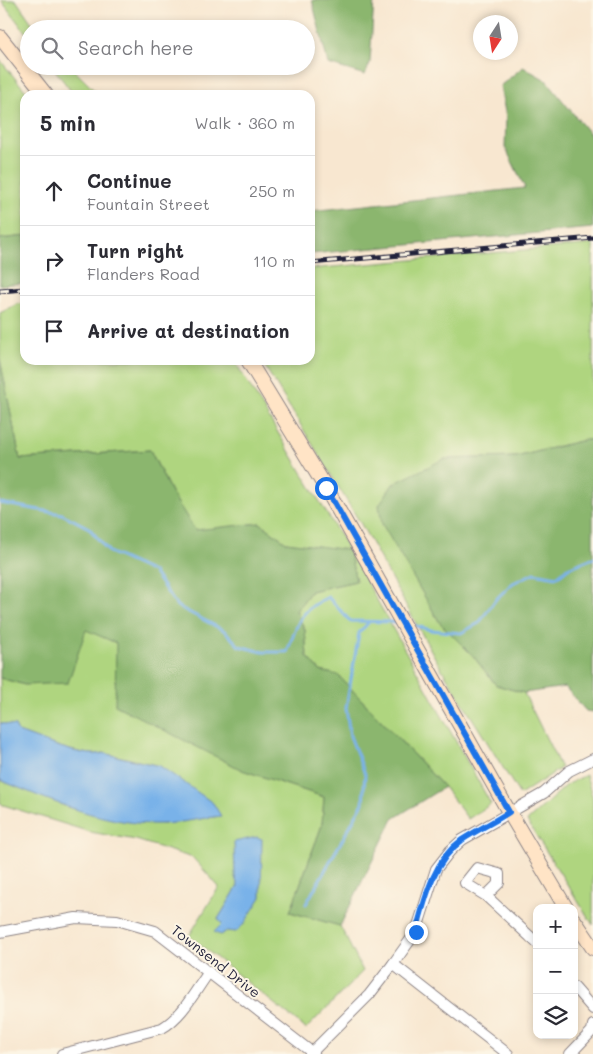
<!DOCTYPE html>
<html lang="en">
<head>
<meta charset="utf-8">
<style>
	:root { --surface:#fff; --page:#f7f7f7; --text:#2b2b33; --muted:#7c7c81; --line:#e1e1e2 }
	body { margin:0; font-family:Mali,sans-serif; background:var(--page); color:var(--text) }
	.controls { position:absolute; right:15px; bottom:15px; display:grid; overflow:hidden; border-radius:10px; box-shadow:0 2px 8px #0003 }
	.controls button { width:45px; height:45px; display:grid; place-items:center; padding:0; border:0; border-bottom:1px solid var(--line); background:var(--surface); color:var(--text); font:25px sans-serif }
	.compass { position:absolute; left:473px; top:15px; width:45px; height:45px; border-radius:50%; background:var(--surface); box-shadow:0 2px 8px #0003; rotate:192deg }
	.stop { position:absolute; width:15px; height:15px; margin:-11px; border:4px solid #1a73e8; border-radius:50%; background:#fff }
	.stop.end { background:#1a73e8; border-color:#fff; box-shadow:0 1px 5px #0008 }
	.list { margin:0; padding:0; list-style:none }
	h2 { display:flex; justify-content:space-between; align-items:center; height:65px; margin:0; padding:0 20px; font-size:21px }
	h2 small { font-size:16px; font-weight:400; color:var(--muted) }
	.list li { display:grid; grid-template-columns:32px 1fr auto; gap:15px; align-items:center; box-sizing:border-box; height:70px; padding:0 20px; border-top:1px solid var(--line) }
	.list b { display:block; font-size:19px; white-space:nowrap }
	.list p { margin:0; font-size:16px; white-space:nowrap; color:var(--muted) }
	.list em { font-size:16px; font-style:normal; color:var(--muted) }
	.icon { flex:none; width:28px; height:28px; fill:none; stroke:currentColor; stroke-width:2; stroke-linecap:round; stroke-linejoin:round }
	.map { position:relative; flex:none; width:593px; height:1054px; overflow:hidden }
	.search { position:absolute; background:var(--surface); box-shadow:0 2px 8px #0003; left:20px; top:20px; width:295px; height:55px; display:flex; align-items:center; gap:12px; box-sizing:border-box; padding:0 18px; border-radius:28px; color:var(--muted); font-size:19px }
	.panel { position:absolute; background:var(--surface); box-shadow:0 2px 8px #0003; left:20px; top:90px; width:295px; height:275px; border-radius:15px }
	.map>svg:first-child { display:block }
	.green { fill:#afd57f; stroke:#687c5d; fill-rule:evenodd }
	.forest { fill:#8bb66e; stroke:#566c54 }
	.water { fill:#79b2e9; stroke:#4e6a92 }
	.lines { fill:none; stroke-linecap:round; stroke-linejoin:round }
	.stream { stroke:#79b2e9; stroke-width:3 }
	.minor-casing { stroke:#8d8486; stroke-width:12 }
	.secondary-casing { stroke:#8d8486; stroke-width:16 }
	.minor { stroke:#fff; stroke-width:10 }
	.secondary { stroke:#ffe4c6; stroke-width:14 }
	.rail-casing { stroke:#22223b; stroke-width:5 }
	.rail { stroke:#fcf5e5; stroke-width:3; stroke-dasharray:9; stroke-linecap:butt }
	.route { stroke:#1a73e8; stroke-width:6 }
	.labels { text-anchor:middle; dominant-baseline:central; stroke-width:4; stroke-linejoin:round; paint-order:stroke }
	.street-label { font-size:14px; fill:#22223b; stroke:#fcf5e5 }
</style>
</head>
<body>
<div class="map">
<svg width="593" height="1054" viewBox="0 0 593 1054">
	<rect width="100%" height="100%" fill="#fcf5e5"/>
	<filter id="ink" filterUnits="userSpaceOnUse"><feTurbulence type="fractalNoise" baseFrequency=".02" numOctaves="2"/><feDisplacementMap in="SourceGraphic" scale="10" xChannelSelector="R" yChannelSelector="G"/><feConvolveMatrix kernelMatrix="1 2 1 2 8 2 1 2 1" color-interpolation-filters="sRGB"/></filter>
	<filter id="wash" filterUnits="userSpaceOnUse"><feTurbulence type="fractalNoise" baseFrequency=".0096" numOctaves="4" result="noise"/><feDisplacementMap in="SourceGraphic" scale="20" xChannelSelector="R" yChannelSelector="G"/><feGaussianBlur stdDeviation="1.12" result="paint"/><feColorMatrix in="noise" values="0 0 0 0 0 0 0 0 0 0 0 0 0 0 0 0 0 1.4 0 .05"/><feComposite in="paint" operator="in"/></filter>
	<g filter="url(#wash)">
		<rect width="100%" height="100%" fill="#f8e7d0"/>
		<!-- green -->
		<g class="green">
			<path d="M1,0H16L36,29H29V37Z"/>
			<path d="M0,60L29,95H25V236L0,239Z"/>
			<path d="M52,66H70L99,95H74Z"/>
			<path d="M593,244V440H584L516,457L444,459L383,524L440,623L473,656L496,685L524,693L561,768L520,795L438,663L361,524L261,360H310V269Z"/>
			<path d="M25,303V360H234L349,550L491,804L468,819L444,787L338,675L320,671L307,656L305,630L296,611L311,591L356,581L349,551L286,542L260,523L195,531L171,492L150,450L20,459L0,359V313L17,304Z"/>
			<path d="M86,629L116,643L242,770L324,797L322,825L290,912L340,926L363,971L306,1029L189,936L219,887L193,858L136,840L90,832L0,804V780L70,808L163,824L220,816L160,766L104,753C84,759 39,739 18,732L15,726L0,723V678L25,685ZM235,877L261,897L215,932L222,924L218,919L238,886Z"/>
			<path d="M586,775L593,799V925L527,821L568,784Z"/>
		</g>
		<!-- forest -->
		<g class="forest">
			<path d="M312,0H374L370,63L365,75L328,64Z"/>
			<path d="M523,67L546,80L593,138V228L310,254V211L525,188L505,147L506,117L500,86Z"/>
			<path d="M25,236V283L0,285V239Z"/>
			<path d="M0,359L20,459L150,450L171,492L195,530L260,523L286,542L349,550L356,581L311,591L296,611L305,630L307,656L320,671L338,675L444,787L393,819L340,926L290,912L322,825L324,797L242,770L115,705L116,643L86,630L68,683L25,685L0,678Z"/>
			<path d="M584,440H593V712L586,711L565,687L524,693L496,685L473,656L440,623L382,524L379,505L393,484L444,459L516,457Z"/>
		</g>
		<!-- water -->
		<g class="water">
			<path d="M0,723L15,726L18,732C39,739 84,759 103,753L160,766L213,803L221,816C202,818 182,823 163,824C108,826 50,801 0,780Z"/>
			<path d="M257,837L262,839L261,897L244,924L236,932L227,931L220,935L214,932L222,924L218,919L238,886L235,877L234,842Z"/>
		</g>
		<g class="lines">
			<!-- stream -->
			<g class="stream">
				<path d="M0,503L62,514L89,528L109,552L153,572L177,606L225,631L239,646L263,652H287C298,623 298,611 328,597L350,621L398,622"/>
				<path d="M409,624L431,630L461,633L479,623L496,599L513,583L534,573L557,577L568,568L593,558"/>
				<path d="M306,904L363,803L365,774L350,736L346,708L359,633L368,623"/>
			</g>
		</g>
	</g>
	<g filter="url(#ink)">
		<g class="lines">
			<!-- minor casing -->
			<g class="minor-casing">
				<g id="minor">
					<path d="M486,896L499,883V874L477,868L465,883L486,896L537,943"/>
					<path d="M0,932L76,918L117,920L155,931L314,1054"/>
					<path d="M393,964L508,1054"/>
					<path d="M574,987L593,1009"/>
					<path d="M62,1054L162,1028C183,1016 195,991 209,972"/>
					<path d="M310,1054L369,995L393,964L416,932L436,869L450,851L462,840L544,793L569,771L593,759"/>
					<path d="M570,1054L592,1031L593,1025"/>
				</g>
			</g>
			<!-- secondary casing -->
			<g class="secondary-casing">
				<g id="secondary">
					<path d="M0,37L46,95"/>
					<path d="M248,360L326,488L509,812L566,908"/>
					<path d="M574,920L593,948"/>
				</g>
			</g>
			<!-- minor -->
			<use href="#minor" class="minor"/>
			<!-- secondary -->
			<use href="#secondary" class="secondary"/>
			<!-- rail casing -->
			<g class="rail-casing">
				<g id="rail">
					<path d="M310,263L593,238"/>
					<path d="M0,291L25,289"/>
				</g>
			</g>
			<!-- rail -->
			<use href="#rail" class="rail"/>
		</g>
	</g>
	<g class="lines" filter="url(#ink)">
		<!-- route -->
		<path class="route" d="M326,488L509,812C494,822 477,830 462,840C433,861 425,899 416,932"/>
	</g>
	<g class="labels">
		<!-- street labels -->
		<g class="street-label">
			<text transform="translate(216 961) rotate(38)">Townsend Drive</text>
		</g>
	</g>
</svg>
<div class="controls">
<button>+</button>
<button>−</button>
<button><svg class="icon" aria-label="layers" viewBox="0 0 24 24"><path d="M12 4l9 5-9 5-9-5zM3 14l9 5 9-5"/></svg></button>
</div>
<svg class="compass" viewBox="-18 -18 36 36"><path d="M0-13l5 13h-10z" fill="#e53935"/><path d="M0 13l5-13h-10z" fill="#7c7c81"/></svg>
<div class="stop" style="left:326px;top:488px"></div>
<div class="stop end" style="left:416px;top:932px"></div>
<div class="search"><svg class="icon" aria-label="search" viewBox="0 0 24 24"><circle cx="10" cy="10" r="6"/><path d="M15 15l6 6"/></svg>Search here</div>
<section class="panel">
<h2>5 min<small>Walk · 360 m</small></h2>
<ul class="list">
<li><svg class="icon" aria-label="ahead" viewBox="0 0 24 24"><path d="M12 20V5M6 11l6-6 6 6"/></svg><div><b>Continue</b><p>Fountain Street</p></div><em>250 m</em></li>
<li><svg class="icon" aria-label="right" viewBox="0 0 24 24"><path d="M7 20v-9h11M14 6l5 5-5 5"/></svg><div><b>Turn right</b><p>Flanders Road</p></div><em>110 m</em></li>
<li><svg class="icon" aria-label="arrive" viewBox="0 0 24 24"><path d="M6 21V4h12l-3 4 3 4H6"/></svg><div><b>Arrive at destination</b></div></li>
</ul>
</section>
</div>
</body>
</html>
